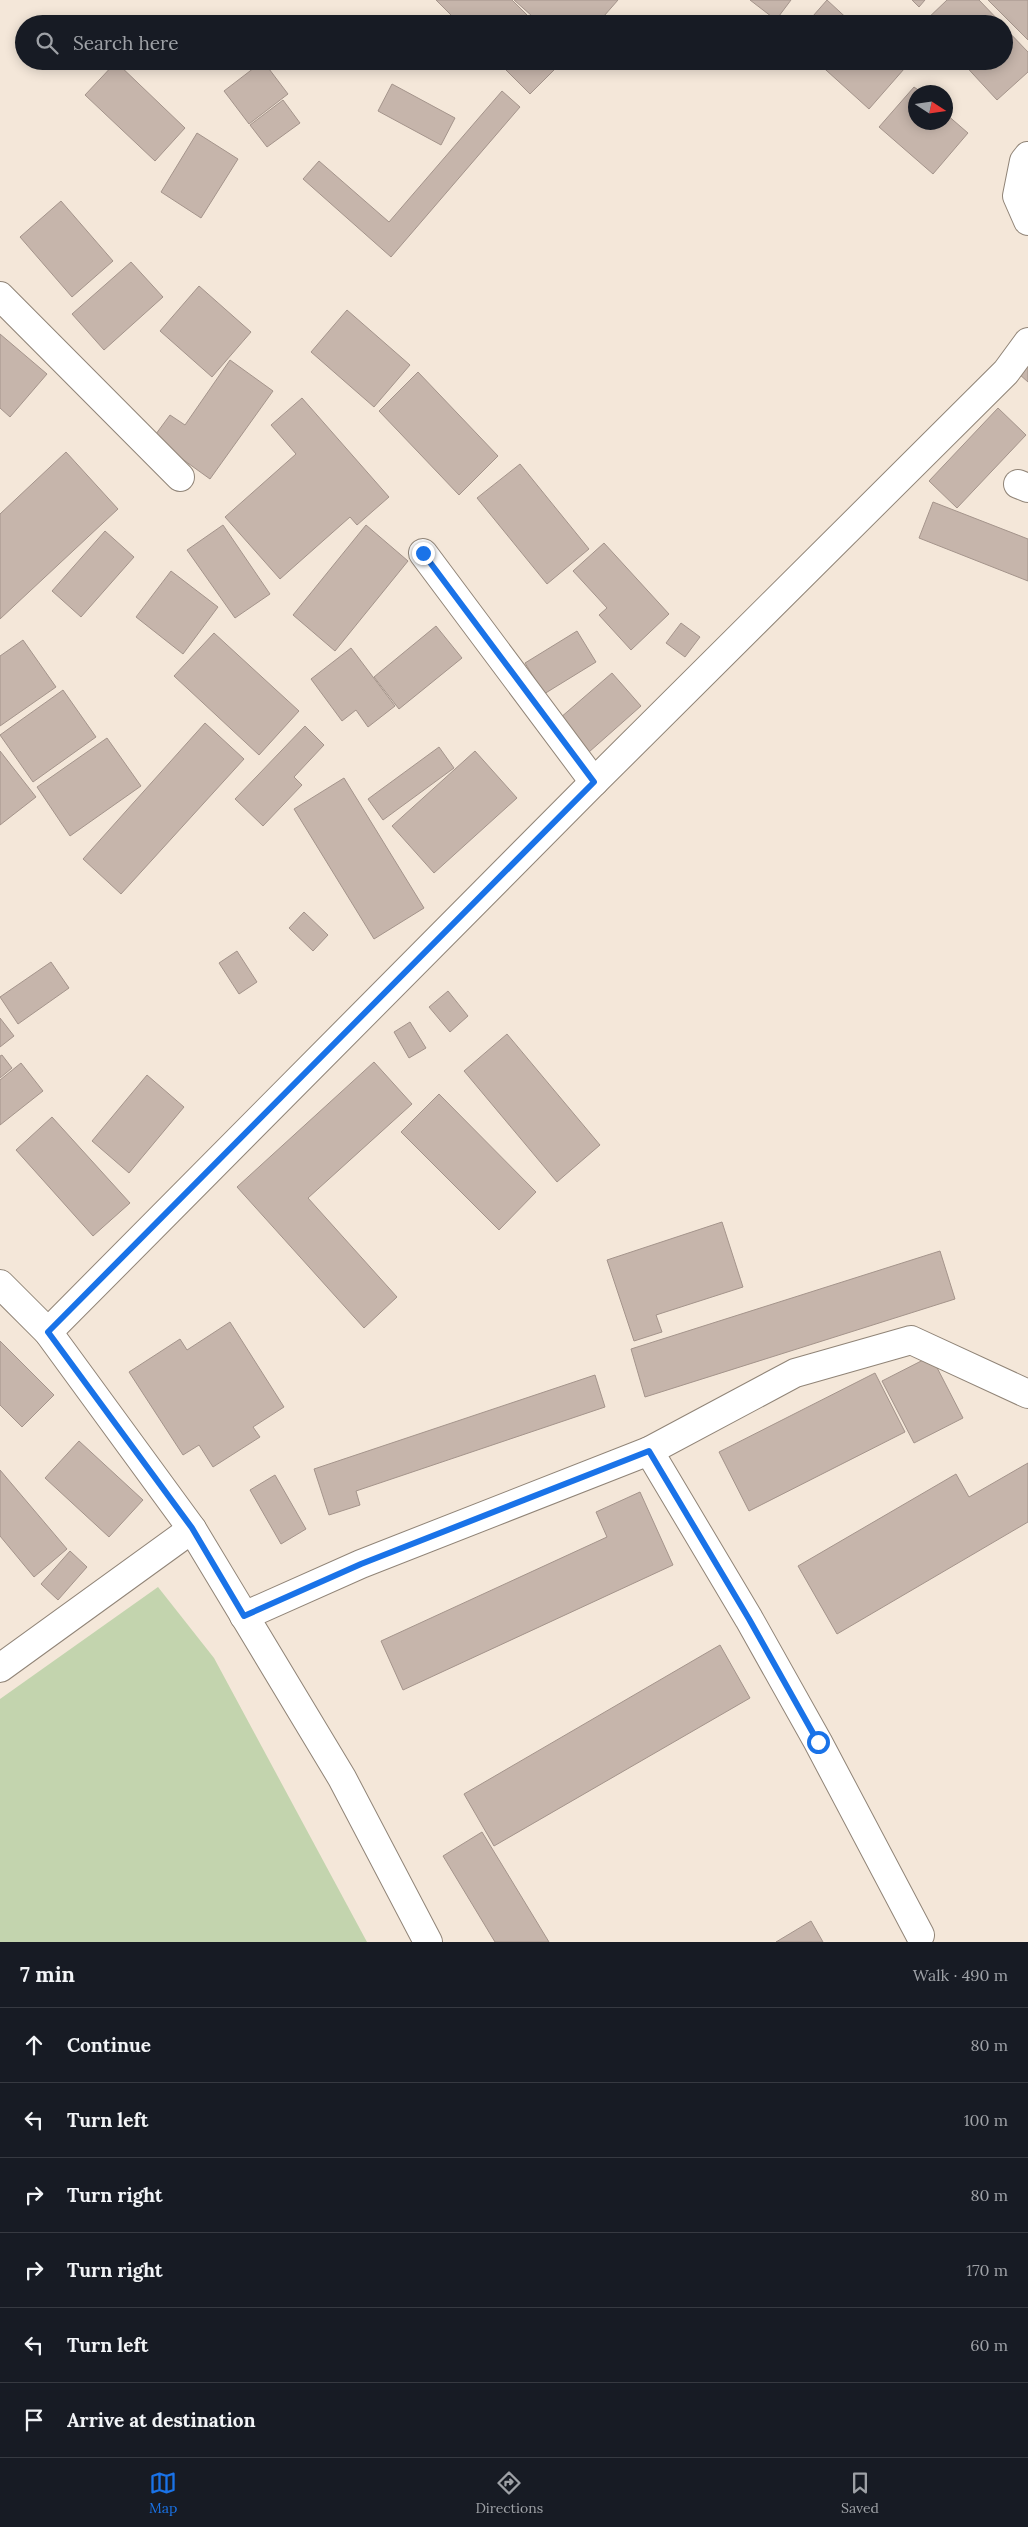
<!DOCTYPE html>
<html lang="en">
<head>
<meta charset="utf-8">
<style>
	:root { --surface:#171b24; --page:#242831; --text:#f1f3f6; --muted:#9ea1a6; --line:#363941; --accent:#1a73e8 }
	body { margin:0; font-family:Lora,serif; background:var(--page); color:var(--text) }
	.compass { position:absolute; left:908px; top:85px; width:45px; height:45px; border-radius:50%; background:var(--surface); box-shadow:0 2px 12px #0003; rotate:102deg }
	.stop { position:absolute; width:15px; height:15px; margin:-11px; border:4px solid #1a73e8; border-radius:50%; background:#fff }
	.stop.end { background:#1a73e8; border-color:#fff; box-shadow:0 1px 5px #0008 }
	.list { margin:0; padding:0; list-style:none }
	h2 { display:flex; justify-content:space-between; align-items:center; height:65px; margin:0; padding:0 20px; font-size:21px }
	h2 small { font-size:16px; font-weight:400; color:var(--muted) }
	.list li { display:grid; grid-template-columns:32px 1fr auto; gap:15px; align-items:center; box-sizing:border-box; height:75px; padding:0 20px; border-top:1px solid var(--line) }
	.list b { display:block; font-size:19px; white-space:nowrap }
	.list em { font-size:16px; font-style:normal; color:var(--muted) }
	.icon { flex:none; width:28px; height:28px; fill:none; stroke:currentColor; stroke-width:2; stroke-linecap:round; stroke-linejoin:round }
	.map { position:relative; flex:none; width:1028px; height:1942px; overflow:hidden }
	.search { position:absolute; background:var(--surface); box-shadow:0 2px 12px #0003; left:15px; right:15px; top:15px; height:55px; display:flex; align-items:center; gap:12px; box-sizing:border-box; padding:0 18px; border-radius:28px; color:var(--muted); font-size:19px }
	.sheet { height:515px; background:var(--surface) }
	nav { display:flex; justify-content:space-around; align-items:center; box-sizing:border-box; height:70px; border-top:1px solid var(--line); background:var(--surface); font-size:14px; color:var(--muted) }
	nav a { display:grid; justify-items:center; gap:2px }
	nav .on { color:var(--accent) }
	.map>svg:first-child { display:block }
	.green { fill:#c3d4ae }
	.building { fill:#c6b5ab; stroke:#a4948b }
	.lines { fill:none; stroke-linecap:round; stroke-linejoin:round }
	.minor-casing { stroke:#908477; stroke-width:30 }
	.minor { stroke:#fff; stroke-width:28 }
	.route { stroke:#1a73e8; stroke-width:6 }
</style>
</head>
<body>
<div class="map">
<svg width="1028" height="1942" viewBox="0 0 1028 1942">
	<rect width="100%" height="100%" fill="#f4e7d9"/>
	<!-- green -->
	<path class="green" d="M158,1587L214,1658L367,1942H0V1699Z"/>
	<!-- building -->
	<g class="building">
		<path d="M436,0H512L536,24H460Z"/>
		<path d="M514,0H618L597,24H541Z"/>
		<path d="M750,0H791L776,20Z"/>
		<path d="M827,0L853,24H806Z"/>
		<path d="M912,0H925L919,7Z"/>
		<path d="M947,0H979L1002,24H926L924,22Z"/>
		<path d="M988,0H1028V40Z"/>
		<path d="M1004,27L1028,52V72L997,100L961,61H1004Z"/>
		<path d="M263,61L288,94L249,124L224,91Z"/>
		<path d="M497,61H563L530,94Z"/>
		<path d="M816,61H895L904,69L869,109Z"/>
		<path d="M116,62L185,128L155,161L85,95Z"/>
		<path d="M392,84L455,118L441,145L378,111Z"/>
		<path d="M914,87L921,92H916V122H946V114L968,133L933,174L879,127Z"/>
		<path d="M502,91L520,107L391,257L303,179L319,161L389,222Z"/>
		<path d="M283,100L300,123L267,147L250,125Z"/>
		<path d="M197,133L238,159L201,218L161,192Z"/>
		<path d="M61,201L113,261L72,297L20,237Z"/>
		<path d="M131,262L163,297L104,350L72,314Z"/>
		<path d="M199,286L251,332L212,377L160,331Z"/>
		<path d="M347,310L410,365L374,407L311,352Z"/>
		<path d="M0,334L47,374L10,417L0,408Z"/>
		<path d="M230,360L273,391L210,479L153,438L170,415L185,425Z"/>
		<path d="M1028,365V382L1019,374Z"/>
		<path d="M418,372L498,456L459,495L379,411Z"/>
		<path d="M302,398L389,497L357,525L350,517L280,579L225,517L296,454L271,425Z"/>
		<path d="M998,408L1026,435L957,508L929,481Z"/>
		<path d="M66,452L118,509L0,619V514Z"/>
		<path d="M520,464L589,549L547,584L477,498Z"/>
		<path d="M933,502L1028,539V581L919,538Z"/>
		<path d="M223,525L270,594L235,618L187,550Z"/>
		<path d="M366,525L408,561L335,651L293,615Z"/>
		<path d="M105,531L134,557L81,617L52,591Z"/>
		<path d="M604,543L669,614L631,650L599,615L607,608L573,571Z"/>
		<path d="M171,571L218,607L183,654L136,617Z"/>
		<path d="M681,623L700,637L685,657L666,643Z"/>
		<path d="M436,626L462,658L399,709L374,677Z"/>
		<path d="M577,631L596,662L544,694L525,663Z"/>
		<path d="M214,633L299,711L259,755L174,676Z"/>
		<path d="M23,640L56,687L0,726V656Z"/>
		<path d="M351,648L395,706L368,727L356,710L342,721L311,679Z"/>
		<path d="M612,673L641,706L589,752L560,718Z"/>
		<path d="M63,690L96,737L33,782L0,735Z"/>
		<path d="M205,723L244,759L121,894L83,859Z"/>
		<path d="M305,726L324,745L294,777L302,785L263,826L235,799Z"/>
		<path d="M107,738L141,786L70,836L37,787Z"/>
		<path d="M439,747L454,768L383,820L368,799Z"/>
		<path d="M0,751L36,797L0,825Z"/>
		<path d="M475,751L517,798L434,873L392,826Z"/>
		<path d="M344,778L424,908L374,939L294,809Z"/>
		<path d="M304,912L328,935L313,951L289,928Z"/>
		<path d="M237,951L257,982L239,994L219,963Z"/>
		<path d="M51,962L69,988L18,1024L0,997Z"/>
		<path d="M448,991L468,1016L450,1032L429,1007Z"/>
		<path d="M0,1018L14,1036L0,1047Z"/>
		<path d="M410,1022L426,1048L409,1058L394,1032Z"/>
		<path d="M507,1034L600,1145L557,1182L464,1071Z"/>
		<path d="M2,1055L12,1068L0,1078V1056Z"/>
		<path d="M374,1062L412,1104L308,1198L397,1297L364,1328L237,1187Z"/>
		<path d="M21,1063L43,1091L0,1125V1080Z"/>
		<path d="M147,1075L184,1107L129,1173L92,1141Z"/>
		<path d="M439,1094L536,1192L499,1230L401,1132Z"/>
		<path d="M52,1117L130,1203L93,1236L16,1150Z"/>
		<path d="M722,1222L743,1287L656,1315L662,1332L634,1341L607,1260Z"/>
		<path d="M940,1251L955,1299L645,1397L631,1349Z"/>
		<path d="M230,1322L284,1407L253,1427L260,1437L213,1467L199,1445L183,1455L129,1372L180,1339L187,1350Z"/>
		<path d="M0,1341L54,1395L22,1427L0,1405Z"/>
		<path d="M931,1356L963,1418L914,1443L882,1381Z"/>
		<path d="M875,1373L905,1432L749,1511L719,1452Z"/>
		<path d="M595,1375L605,1407L356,1491L360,1505L329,1515L314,1469Z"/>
		<path d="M79,1441L143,1500L109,1537L45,1478Z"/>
		<path d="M1028,1463V1522L837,1634L798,1566L956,1474L969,1497Z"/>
		<path d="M0,1470L67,1549L34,1577L0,1536Z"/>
		<path d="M275,1475L306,1529L281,1544L250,1490Z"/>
		<path d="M640,1492L673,1565L403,1690L381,1641L607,1537L596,1512Z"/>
		<path d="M70,1551L87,1567L58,1600L41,1584Z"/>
		<path d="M720,1645L750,1698L494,1846L464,1794Z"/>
		<path d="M482,1832L549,1942H495L443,1856Z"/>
		<path d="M811,1921L823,1942H776Z"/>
	</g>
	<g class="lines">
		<!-- minor casing -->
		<g class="minor-casing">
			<g id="minor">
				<path d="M1028,156L1024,161L1017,196L1028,221"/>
				<path d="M0,296L180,477"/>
				<path d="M1018,484L1028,488"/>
				<path d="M423,553L594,782"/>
				<path d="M0,1284L48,1332L192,1529L342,1778L428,1942"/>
				<path d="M48,1332L594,782L1006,372L1028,342"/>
				<path d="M649,1451L749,1619L818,1742L920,1935"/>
				<path d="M244,1616L361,1564L649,1451L795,1373L911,1340L1028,1394"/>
				<path d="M0,1668L192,1529"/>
			</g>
		</g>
		<!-- minor -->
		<use href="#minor" class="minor"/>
	</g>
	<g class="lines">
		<!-- route -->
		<path class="route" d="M423,553L594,782L48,1332L192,1528L244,1616L361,1564L649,1451L749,1619L818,1742"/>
	</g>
</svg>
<svg class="compass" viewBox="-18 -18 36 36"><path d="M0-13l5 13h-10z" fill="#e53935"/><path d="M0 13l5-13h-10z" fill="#9ea1a6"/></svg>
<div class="stop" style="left:818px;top:1742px"></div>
<div class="stop end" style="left:423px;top:553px"></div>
<div class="search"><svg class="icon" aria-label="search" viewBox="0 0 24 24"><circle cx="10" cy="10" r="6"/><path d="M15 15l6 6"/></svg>Search here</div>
</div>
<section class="sheet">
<h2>7 min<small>Walk · 490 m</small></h2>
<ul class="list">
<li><svg class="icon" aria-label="ahead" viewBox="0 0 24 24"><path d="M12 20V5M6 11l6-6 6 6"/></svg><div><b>Continue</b></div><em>80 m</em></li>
<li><svg class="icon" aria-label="left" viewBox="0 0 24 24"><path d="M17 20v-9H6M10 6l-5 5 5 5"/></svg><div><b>Turn left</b></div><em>100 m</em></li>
<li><svg class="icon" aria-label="right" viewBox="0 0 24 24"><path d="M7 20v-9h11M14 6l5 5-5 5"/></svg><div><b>Turn right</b></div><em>80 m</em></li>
<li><svg class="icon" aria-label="right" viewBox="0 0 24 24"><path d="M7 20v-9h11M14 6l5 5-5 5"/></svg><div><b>Turn right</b></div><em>170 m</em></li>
<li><svg class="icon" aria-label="left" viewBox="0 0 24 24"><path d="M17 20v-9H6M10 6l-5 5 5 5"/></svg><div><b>Turn left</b></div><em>60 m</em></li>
<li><svg class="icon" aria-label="arrive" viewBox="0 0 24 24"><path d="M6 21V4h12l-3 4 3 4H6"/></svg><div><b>Arrive at destination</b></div></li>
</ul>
</section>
<nav>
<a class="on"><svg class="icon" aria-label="map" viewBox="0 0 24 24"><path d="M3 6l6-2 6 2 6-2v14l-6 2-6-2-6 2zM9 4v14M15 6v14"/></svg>Map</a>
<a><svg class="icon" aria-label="directions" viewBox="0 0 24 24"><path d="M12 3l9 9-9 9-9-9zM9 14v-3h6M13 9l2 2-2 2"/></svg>Directions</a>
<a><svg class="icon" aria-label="saved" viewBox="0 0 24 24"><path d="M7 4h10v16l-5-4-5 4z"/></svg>Saved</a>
</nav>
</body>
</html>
